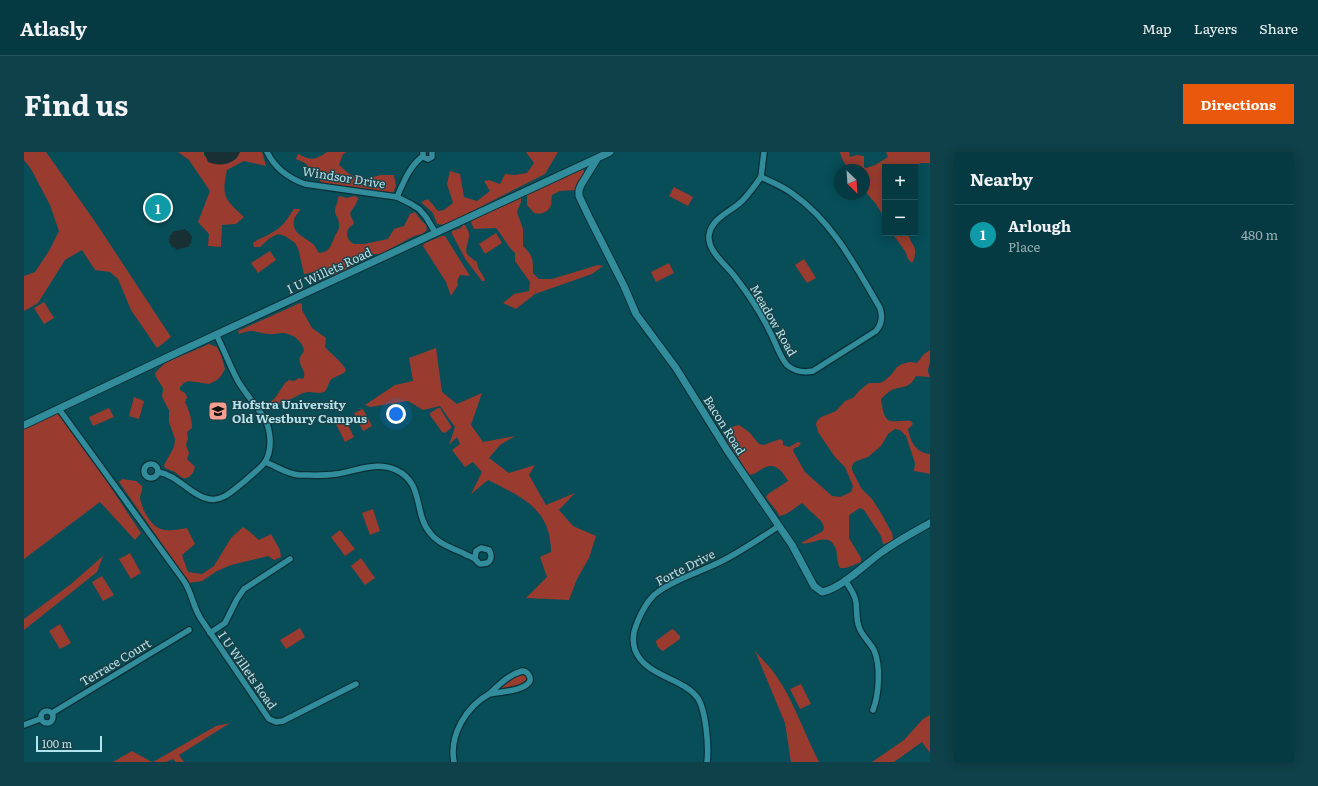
<!DOCTYPE html>
<html lang="en">
<head>
<meta charset="utf-8">
<style>
	:root { --surface:#053a42; --page:#0e4149; --text:#f1f3f6; --muted:#97adb2; --line:#26545b; --accent:#ea580c }
	body { margin:0; font-family:Literata,serif; background:var(--page); color:var(--text) }
	.controls { position:absolute; right:12px; top:12px; display:grid; overflow:hidden; border-radius:0px; box-shadow:0 2px 10px #0003 }
	.controls button { width:36px; height:36px; display:grid; place-items:center; padding:0; border:0; border-bottom:1px solid var(--line); background:var(--surface); color:var(--text); font:20px sans-serif }
	.compass { position:absolute; left:810px; top:12px; width:36px; height:36px; border-radius:50%; background:var(--surface); box-shadow:0 2px 10px #0003; rotate:155deg }
	.scale { position:absolute; left:12px; bottom:10px; width:66px; box-sizing:border-box; padding-left:4px; border:2px solid #b1e4ee; border-top:0; font-size:11px; line-height:14px; white-space:nowrap; color:#b1e4ee; -webkit-text-stroke:3px #1c4147; paint-order:stroke }
	.you { position:absolute; left:372px; top:262px; width:14px; height:14px; margin:-10px; border:3px solid #fff; border-radius:50%; background:#1a73e8; box-shadow:0 0 0 6px #1a73e833 }
	.badge { display:grid; place-items:center; width:26px; height:26px; border-radius:50%; background:var(--accent); color:#fff; font-size:13px; font-weight:700 }
	.pin { position:absolute; translate:-50% -50%; border:2px solid #fff; box-shadow:0 1px 4px #0006 }
	.list { margin:0; padding:0; list-style:none }
	h2 { display:flex; justify-content:space-between; align-items:center; height:52px; margin:0; padding:0 16px; font-size:17px }
	h2 small { font-size:13px; font-weight:400; color:var(--muted) }
	.list li { display:grid; grid-template-columns:26px 1fr auto; gap:12px; align-items:center; box-sizing:border-box; height:60px; padding:0 16px; border-top:1px solid var(--line) }
	.list b { display:block; font-size:15px; white-space:nowrap }
	.list p { margin:0; font-size:13px; white-space:nowrap; color:var(--muted) }
	.list em { font-size:13px; font-style:normal; color:var(--muted) }
	.map { position:relative; flex:none; width:906px; height:610px; overflow:hidden; border-radius:0px }
	header { display:flex; align-items:center; gap:24px; box-sizing:border-box; height:56px; padding:0 20px; background:var(--surface); border-bottom:1px solid var(--line) }
	header strong { font-size:19px }
	nav { display:flex; gap:22px; margin-inline-start:auto; font-size:14px }
	.intro { display:flex; align-items:center; justify-content:space-between; box-sizing:border-box; height:96px; padding:0 24px }
	h1 { margin:0; font-size:28px }
	.button { padding:10px 18px; border-radius:0px; background:var(--accent); color:#fff; font-size:14px; font-weight:700 }
	main { display:flex; gap:24px; padding:0 24px }
	aside { flex:1; background:var(--surface); border-radius:0px; box-shadow:0 2px 10px #0003 }
	.map>svg:first-child { display:block }
	.green { fill:#993c2f }
	.water { fill:#182f34 }
	.lines { fill:none; stroke-linecap:round; stroke-linejoin:round }
	.minor-casing { stroke:#0a3137; stroke-width:8 }
	.tertiary-casing { stroke:#0a3137; stroke-width:9 }
	.minor { stroke:#318c9b; stroke-width:5.5 }
	.tertiary { stroke:#318c9b; stroke-width:7 }
	.labels { text-anchor:middle; dominant-baseline:central; stroke-width:3; stroke-linejoin:round; paint-order:stroke }
	.street-label { font-size:12px; fill:#b1e4ee; stroke:#1c4147 }
	.poi-label { font-size:12px; font-weight:bold; fill:#b1e4ee; stroke:#1c4147; text-anchor:start }
</style>
</head>
<body>
<header>
<strong>Atlasly</strong>
<nav><a>Map</a><a>Layers</a><a>Share</a></nav>
</header>
<div class="intro"><h1>Find us</h1><a class="button">Directions</a></div>
<main>
<div class="map">
<svg width="906" height="610" viewBox="0 0 906 610">
	<rect width="100%" height="100%" fill="#074e58"/>
	<!-- green -->
	<g class="green">
		<path d="M0,0H22L72,71L147,185L133,196L107,158L94,127L86,120L71,118L58,98L41,108L14,151L0,159V124L11,120L25,99L35,79L26,53L7,17L0,8Z"/>
		<path d="M154,0H180V4L202,12L212,7L216,0H238L242,14L220,9L203,18C197,45 201,47 220,65L212,72L198,73L197,95L184,94L185,82L174,70L186,39L165,8Z"/>
		<path d="M303,0H323L319,2L315,13L324,21L337,28L357,23H370L372,34L369,41L299,32L281,11L272,7L274,2C288,9 291,8 303,0Z"/>
		<path d="M502,0H534L521,22L421,73L413,72L409,61L397,50L404,47L414,59L420,58L429,51L423,32L426,19L436,22L440,45L453,49L466,39L460,29L465,28L476,32L481,22L490,23L503,21L510,11Z"/>
		<path d="M816,0H825L826,5L833,3L840,4V15L842,16L851,13L864,5L862,0H906V11H897L888,15H861V67L852,52L840,38V18C825,18 820,15 816,0Z"/>
		<path d="M559,17L560,19V23L552,38L536,39L528,43C527,46 528,49 527,53C525,60 517,63 510,61L503,53V44L505,41Z"/>
		<path d="M650,35L669,45L664,54L645,44Z"/>
		<path d="M317,44L322,46L331,44L334,46C333,53 328,56 326,62L330,71C329,73 327,74 326,75C320,81 324,89 330,92H340L364,87L370,77L380,74L386,62L391,60L396,67L402,73L403,78L398,82L390,84L357,102H350L345,105L333,111L323,119L310,125C307,124 306,122 304,121C299,117 288,120 282,122H280L274,96L271,91L261,84L254,82L246,86L236,95H230L229,91C235,86 242,85 249,80C260,74 263,67 270,57H276C275,61 271,63 270,68C267,82 282,85 290,93C292,96 293,98 295,101C307,100 307,92 311,84C313,80 316,77 315,72C315,67 312,64 311,60C310,55 315,50 314,45Z"/>
		<path d="M495,46H497V50L493,60L499,77V94C509,104 509,107 509,121L515,127H528L574,113L579,114L568,122L511,142L492,157L479,151L490,142L505,139L506,130L491,109V101C483,94 479,84 472,76L450,77L447,70L449,67Z"/>
		<path d="M439,73H441C443,77 446,81 445,85C442,100 438,100 453,110L454,116L458,122L461,128L460,129H458L442,108L428,82V79L437,76Z"/>
		<path d="M472,81L478,91L461,102L455,92Z"/>
		<path d="M868,81H884C887,95 895,93 889,110H887L884,107L881,99Z"/>
		<path d="M418,84H421L446,124L436,123L433,129L434,133L427,144L422,130L399,94L401,91Z"/>
		<path d="M246,99L252,108L234,121L227,111Z"/>
		<path d="M780,107L792,126L783,131L771,113Z"/>
		<path d="M645,111L650,121L632,130L627,120Z"/>
		<path d="M20,150L30,166L20,172L10,156Z"/>
		<path d="M276,151L278,152V158L288,176L302,186L301,195C306,201 320,212 322,218L320,221L307,227L302,238L300,240L296,241L284,240L279,241L259,251L245,254L244,252L251,246L261,231L265,228L270,229L275,226L279,227C284,219 273,213 276,205C277,203 279,201 280,199C279,189 268,181 258,181C254,181 250,183 245,182C239,182 233,179 227,179C223,179 218,181 215,182L214,179Z"/>
		<path d="M185,192L193,195L197,203L201,217L197,224L193,228L185,232L165,229L160,231L156,235V238L161,241L163,245L161,250C165,259 168,266 168,276L163,280L164,287L162,293L165,301L163,307L171,315C169,323 165,327 158,326L151,320L141,316L140,313L150,295L151,287L145,270V258L139,247L138,243L139,239V236L132,225L131,221L141,211Z"/>
		<path d="M412,196L418,240L433,252L458,241L447,273L459,290L491,284L476,293L465,306L485,321L511,313L505,323L522,353L551,341L535,358L549,374L572,384L565,406L553,427L545,448L502,446L523,425L516,405L527,400C527,357 498,345 464,328L447,342L458,320L449,310L441,315L428,298L436,292L433,285L425,293L431,275L416,254L399,258L384,249L346,255L341,253L371,233L389,229L385,206Z"/>
		<path d="M906,198C906,202 906,206 906,209C905,217 902,217 906,225L892,224C885,236 882,234 870,237C865,239 861,243 857,247C858,253 859,268 867,269C874,270 881,268 887,269L889,272L884,277C886,289 892,301 906,302V322L902,321L890,319L891,311L882,284L876,278L871,277L864,282L857,294L844,305L830,310L828,314V318L837,336L848,347L857,361L868,381L869,387L867,390L859,392L857,384L840,358L836,356L825,363V386L837,406V410L822,416H816C812,409 814,401 811,395C804,379 787,394 777,391L799,379L800,375L797,369L778,351C770,356 764,363 755,364C752,356 746,352 742,345L744,342L764,329C758,318 750,309 738,317C733,320 731,322 726,323C720,317 719,313 715,307C707,295 690,278 715,273L725,280L735,292L740,293L756,287L759,289V293L765,295L774,290L777,291L774,295L770,296L769,299L781,320L808,344L816,345L823,342L827,340L829,334L821,315L811,305L794,280L792,272L793,269L797,265L812,259L821,249L829,246L836,238L841,234L845,231H856L860,229L867,223L873,215L878,212L886,210L893,211L900,202Z"/>
		<path d="M110,245L120,249L115,267L105,264Z"/>
		<path d="M85,256L90,265L69,274L65,265Z"/>
		<path d="M414,256H416L427,274V276L421,281L418,280L406,263V261Z"/>
		<path d="M35,257L117,381L111,388L76,350L0,407V273Z"/>
		<path d="M339,257L348,274L339,279L330,261Z"/>
		<path d="M320,265L330,285L321,290L311,270Z"/>
		<path d="M98,327L112,329L118,334C119,338 116,342 116,346C118,358 128,377 141,378C148,379 156,377 163,376L171,392L158,403L164,420L178,422L190,414L207,386L219,375L226,380L235,388L247,382L256,398L257,405L250,408L244,404L207,413L193,419L178,429L165,431L95,330Z"/>
		<path d="M349,357L356,379L346,383L338,361Z"/>
		<path d="M316,378L331,397L321,404L307,385Z"/>
		<path d="M106,401L117,421L107,427L95,407Z"/>
		<path d="M79,404L73,420L0,478V467L47,432Z"/>
		<path d="M337,406L351,426L341,433L327,414Z"/>
		<path d="M78,424L90,443L79,449L68,430Z"/>
		<path d="M36,472L47,491L36,497L25,479Z"/>
		<path d="M276,476L281,485L262,497L256,488Z"/>
		<path d="M648,477L650,478L656,484V487L639,499C636,498 632,493 632,489Z"/>
		<path d="M731,499C737,507 746,514 751,522C770,549 780,581 795,610H767L761,571Z"/>
		<path d="M499,523L503,524L504,528L500,534L475,538V537L493,524Z"/>
		<path d="M777,532L787,552L776,557L766,537Z"/>
		<path d="M906,563V601L898,590L870,610H848L880,588L899,567Z"/>
		<path d="M206,571L155,603L160,610H152L149,607L142,610H129L192,574Z"/>
		<path d="M108,599L128,610H89Z"/>
	</g>
	<!-- water -->
	<g class="water">
		<path d="M180,0H216C211,13 195,15 184,10Z"/>
		<path d="M161,77L162,79H164L168,85L167,92H165L166,94L152,98L151,95L149,96L145,90L146,83H148V80Z"/>
	</g>
	<g class="lines">
		<!-- minor casing -->
		<g class="minor-casing">
			<g id="minor">
				<path d="M243,0C251,16 264,26 281,32L373,45L387,52L395,57L402,65L411,80"/>
				<path d="M399,0V5L404,7L408,5V0"/>
				<path d="M737,25C748,30 760,35 769,42C809,70 832,115 856,156C859,165 858,172 852,179L789,219C780,221 770,219 763,213C755,204 752,191 746,180C737,161 725,143 712,126C704,114 683,100 685,83C688,65 707,60 718,49C725,42 731,33 737,25Z"/>
				<path d="M737,25L740,0"/>
				<path d="M373,45C380,29 385,15 399,4"/>
				<path d="M35,257L160,429C168,441 169,455 177,467L245,567L252,570L259,569L332,532"/>
				<path d="M241,310C252,314 263,322 275,323C287,323 300,324 312,322C332,319 352,309 372,318C401,331 389,363 407,382C415,392 430,397 441,402C443,404 447,404 449,406C452,407 453,410 456,412L463,411C468,408 468,403 465,398L457,396L452,399L451,406"/>
				<circle cx="127" cy="319" r="7"/>
				<path d="M134,320C154,323 167,344 185,347C199,350 210,337 221,329C227,323 236,317 241,310C249,297 247,276 239,264C231,252 221,241 214,229C206,214 200,198 192,182"/>
				<path d="M821,428C825,435 831,442 832,450C833,458 832,467 835,475C838,484 845,489 850,498C857,514 855,542 849,558"/>
				<path d="M186,481L201,471L213,447L220,437L266,407"/>
				<path d="M498,519C503,519 507,524 506,529C501,539 476,540 465,542C475,533 484,523 498,519Z"/>
				<circle cx="23" cy="565" r="6"/>
				<path d="M28,561L165,478"/>
				<path d="M0,573L16,567"/>
				<path d="M430,610C425,583 442,555 465,542"/>
				<path d="M683,610C685,595 682,557 673,545C657,525 622,525 611,498C608,489 609,480 613,471C617,461 622,451 630,443C648,428 679,419 700,408C719,398 737,386 755,374"/>
			</g>
		</g>
		<!-- tertiary casing -->
		<g class="tertiary-casing">
			<g id="tertiary">
				<path d="M573,7L557,33L555,38V44L565,65L600,134L612,162L652,216L703,298L768,393L790,434L798,440C818,436 841,412 858,400C873,389 890,380 906,371"/>
				<path d="M0,273L148,203L586,0"/>
			</g>
		</g>
		<!-- minor -->
		<use href="#minor" class="minor"/>
		<!-- tertiary -->
		<use href="#tertiary" class="tertiary"/>
	</g>
	<!-- icons -->
	<defs>
		<g id="school-square" transform="scale(1)"><rect x="-9" y="-9" width="18" height="18" rx="4" fill="#f59d8e" stroke="#1c4147"/><path d="M0-5L7-2L0 1L-7-2ZM-4 1L0 2.5L4 1V4Q0 6-4 4Z" fill="#111"/></g>
	</defs>
	<g fill-rule="evenodd">
		<use href="#school-square" x="194" y="259"/>
	</g>
	<g class="labels">
		<!-- street labels -->
		<g class="street-label">
			<text transform="translate(320 25) rotate(9)">Windsor Drive</text>
			<text transform="translate(305 118) rotate(-25)">I U Willets Road</text>
			<text transform="translate(750 168) rotate(60)">Meadow Road</text>
			<text transform="translate(701 273) rotate(58)">Bacon Road</text>
			<text transform="translate(661 415) rotate(-27)">Forte Drive</text>
			<text transform="translate(91 510) rotate(-31)">Terrace Court</text>
			<text transform="translate(224 518) rotate(55)">I U Willets Road</text>
		</g>
		<!-- poi labels -->
		<g class="poi-label">
			<text x="208" y="252">Hofstra University<tspan x="208" dy="14">Old Westbury Campus</tspan></text>
		</g>
	</g>
</svg>
<div class="controls">
<button>+</button>
<button>−</button>
</div>
<svg class="compass" viewBox="-18 -18 36 36"><path d="M0-13l5 13h-10z" fill="#e53935"/><path d="M0 13l5-13h-10z" fill="#97adb2"/></svg>
<div class="scale">100 m</div>
<div class="you"></div>
<div class="pin badge" style="left:134px;top:56px;background:#0f9aa8">1</div>
</div>
<aside>
<h2>Nearby<small></small></h2>
<ul class="list">
<li><span class="badge" style="background:#0f9aa8">1</span><div><b>Arlough</b><p>Place</p></div><em>480 m</em></li>
</ul>
</aside>
</main>
</body>
</html>
